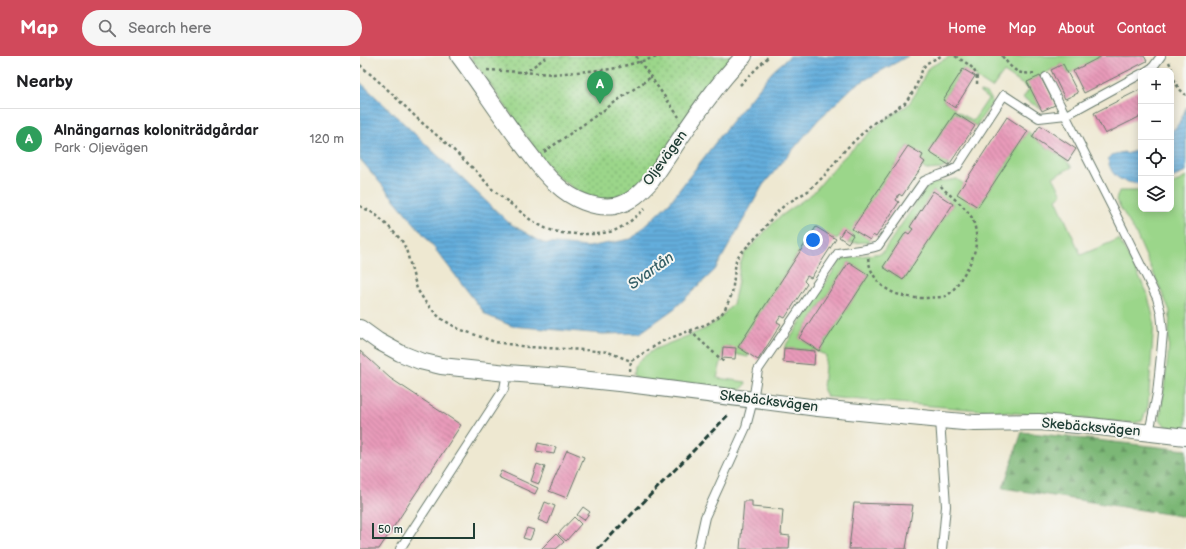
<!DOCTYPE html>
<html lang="en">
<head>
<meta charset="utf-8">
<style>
	:root { --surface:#fff; --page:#f6f6f6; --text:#202124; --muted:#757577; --line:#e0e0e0; --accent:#d1495b }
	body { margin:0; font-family:"Balsamiq Sans",sans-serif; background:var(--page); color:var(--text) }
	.controls { position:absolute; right:12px; top:12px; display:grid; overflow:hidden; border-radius:8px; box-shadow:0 2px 10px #0003 }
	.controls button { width:36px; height:36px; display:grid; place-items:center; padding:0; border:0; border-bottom:1px solid var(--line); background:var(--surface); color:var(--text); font:20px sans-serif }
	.scale { position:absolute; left:12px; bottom:10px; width:103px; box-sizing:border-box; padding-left:4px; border:2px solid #1f3d34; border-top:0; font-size:11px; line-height:14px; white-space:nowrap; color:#1f3d34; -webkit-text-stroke:3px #f6f6f2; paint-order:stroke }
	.you { position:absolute; left:453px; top:184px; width:14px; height:14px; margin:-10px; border:3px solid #fff; border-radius:50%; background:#1a73e8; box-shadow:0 0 0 6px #1a73e833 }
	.badge { display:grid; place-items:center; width:26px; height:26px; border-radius:50%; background:var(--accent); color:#fff; font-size:13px; font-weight:700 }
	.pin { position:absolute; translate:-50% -33px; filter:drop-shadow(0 1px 2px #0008) }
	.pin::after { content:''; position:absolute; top:21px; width:14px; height:12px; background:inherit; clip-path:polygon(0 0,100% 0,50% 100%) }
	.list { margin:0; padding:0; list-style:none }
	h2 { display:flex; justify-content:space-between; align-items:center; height:52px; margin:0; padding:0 16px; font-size:17px }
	h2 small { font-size:13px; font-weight:400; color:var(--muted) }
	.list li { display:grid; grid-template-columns:26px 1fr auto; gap:12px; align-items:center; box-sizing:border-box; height:60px; padding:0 16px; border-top:1px solid var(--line) }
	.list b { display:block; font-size:15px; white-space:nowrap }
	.list p { margin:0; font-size:13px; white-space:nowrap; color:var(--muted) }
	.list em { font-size:13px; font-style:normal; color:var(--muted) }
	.icon { flex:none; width:22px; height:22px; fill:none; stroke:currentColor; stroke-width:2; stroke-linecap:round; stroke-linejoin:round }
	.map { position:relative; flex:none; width:826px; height:493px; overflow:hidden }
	header { display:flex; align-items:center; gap:24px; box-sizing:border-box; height:56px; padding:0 20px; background:var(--accent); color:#fff }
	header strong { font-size:19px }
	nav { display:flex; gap:22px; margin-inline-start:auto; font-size:14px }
	.search { width:280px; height:36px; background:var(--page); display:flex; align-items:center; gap:10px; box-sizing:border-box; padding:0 14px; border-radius:22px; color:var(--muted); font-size:15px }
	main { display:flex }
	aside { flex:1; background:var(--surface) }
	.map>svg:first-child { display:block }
	.green { fill:#9bd68a; stroke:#5d8a5f; fill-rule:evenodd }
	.forest { fill:url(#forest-firs); stroke:#4e7a55 }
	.garden { fill:url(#garden-dots); stroke:#5d8a5f }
	.water { fill:url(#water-rules); stroke:#427588 }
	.building { fill:url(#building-back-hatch) }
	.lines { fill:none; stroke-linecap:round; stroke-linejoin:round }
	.service-casing { stroke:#67796b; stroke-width:10 }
	.minor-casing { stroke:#67796b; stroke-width:18 }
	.path { stroke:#67796b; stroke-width:2.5; stroke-dasharray:3 3; stroke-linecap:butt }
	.service { stroke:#fff; stroke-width:8 }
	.minor { stroke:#fff; stroke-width:16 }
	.rail { stroke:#1f3d34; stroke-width:3; stroke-dasharray:6 3; stroke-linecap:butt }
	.labels { text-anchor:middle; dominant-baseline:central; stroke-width:4; stroke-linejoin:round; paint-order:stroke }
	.street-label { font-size:14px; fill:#1f3d34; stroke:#f6f6f2 }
	.water-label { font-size:15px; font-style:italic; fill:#345f66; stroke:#f6f6f2 }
</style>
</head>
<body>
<header>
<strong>Map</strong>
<div class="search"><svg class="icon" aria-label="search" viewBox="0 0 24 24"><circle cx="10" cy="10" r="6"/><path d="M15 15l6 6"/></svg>Search here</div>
<nav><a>Home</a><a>Map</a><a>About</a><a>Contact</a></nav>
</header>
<main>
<aside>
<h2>Nearby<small></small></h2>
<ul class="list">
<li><span class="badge" style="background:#2e9e5b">A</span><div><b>Alnängarnas koloniträdgårdar</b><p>Park · Oljevägen</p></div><em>120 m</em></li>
</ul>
</aside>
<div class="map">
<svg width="826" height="493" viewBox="0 0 826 493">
	<defs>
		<pattern id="forest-firs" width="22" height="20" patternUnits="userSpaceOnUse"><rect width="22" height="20" fill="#7cb776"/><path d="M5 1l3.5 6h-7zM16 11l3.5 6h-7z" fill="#659662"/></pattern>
		<pattern id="garden-dots" width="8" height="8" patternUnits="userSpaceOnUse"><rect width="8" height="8" fill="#9bd68a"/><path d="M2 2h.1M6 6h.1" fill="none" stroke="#7eaf72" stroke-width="1.8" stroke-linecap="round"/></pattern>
		<pattern id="water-rules" width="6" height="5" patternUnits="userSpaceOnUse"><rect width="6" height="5" fill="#64addc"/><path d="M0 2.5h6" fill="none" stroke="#528eb3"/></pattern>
		<pattern id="building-back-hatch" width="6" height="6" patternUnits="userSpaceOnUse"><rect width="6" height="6" fill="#e89ab9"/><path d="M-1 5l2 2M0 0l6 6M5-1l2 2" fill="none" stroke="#bb7f97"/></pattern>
	</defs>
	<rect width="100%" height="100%" fill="#f6f6f2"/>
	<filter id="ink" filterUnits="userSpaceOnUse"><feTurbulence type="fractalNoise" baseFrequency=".025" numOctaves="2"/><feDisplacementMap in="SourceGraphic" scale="8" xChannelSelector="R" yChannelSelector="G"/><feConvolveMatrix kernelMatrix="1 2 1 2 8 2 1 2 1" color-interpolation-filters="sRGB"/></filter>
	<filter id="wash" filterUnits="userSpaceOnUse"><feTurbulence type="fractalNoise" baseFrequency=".012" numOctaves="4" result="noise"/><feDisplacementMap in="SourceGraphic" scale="16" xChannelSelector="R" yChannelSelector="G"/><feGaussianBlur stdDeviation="0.9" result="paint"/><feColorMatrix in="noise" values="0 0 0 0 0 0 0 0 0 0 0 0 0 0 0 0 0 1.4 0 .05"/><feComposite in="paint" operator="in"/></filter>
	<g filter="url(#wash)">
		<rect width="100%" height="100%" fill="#eee8d1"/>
		<!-- green -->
		<g class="green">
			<path d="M591,0H742L709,18L703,8L668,26L681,53L663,42L669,33L644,16L632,32L603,13L583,44L595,52L594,54L613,65L628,43L620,37V36C626,37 632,40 632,47L616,70L595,57L569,95L589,109L581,113L566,114L562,111L565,106L561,103L563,99L548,90L493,172L510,184L509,186L488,187L493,179L484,174L479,181L476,183L455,171L378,291L389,298L388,301L375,298V292L363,291L362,302L357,322L386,326C385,331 383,332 379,334L282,325L273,319L274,310L282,302L295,293L345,273L357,265L373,248L377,231L380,209L384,198L417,163L453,137L481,104L520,67L548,49L556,37L568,12Z"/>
			<path d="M668,75C678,91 701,95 712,111L693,121L702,138L696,143L721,199L759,183L787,236L794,265L788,350L782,365L773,367L467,341L463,332L466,299L455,295L424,292L481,203L522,197L569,128L597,123L604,128L618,151ZM573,135L593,148L543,224L523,211L546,176L549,178L553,173L550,171ZM489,206L509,219L459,295L439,282Z"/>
			<path d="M826,121V373L806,371L800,363L808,301L810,255L776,178L756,144L759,135H781V153H811V129Z"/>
		</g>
		<!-- forest -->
		<path class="forest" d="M662,376L826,394V461L643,432Z"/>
		<!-- garden -->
		<path class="garden" d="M110,0H376L283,125L270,136L257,142L239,144L222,138L195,119L177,95Z"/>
		<!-- water -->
		<g class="water">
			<path d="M430,0H548L494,30L458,64L403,129L355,214L315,252L280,277L243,278L152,270L126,259L65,180L0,103V26L149,167L183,187L228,191L271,183L310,146L371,66L413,15Z"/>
			<path d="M826,51V116L811,122V75C819,71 823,59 826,51Z"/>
			<path d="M781,92V128C763,126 751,123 748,103L751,99L764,96L767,98Z"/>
		</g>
		<g id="blocks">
			<!-- building -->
			<g class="building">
				<path d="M742,0H784L787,5L724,37L713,15Z"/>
				<path d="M703,8L718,37L705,43L691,14Z"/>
				<path d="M603,13L615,20L595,52L583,44Z"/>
				<path d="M680,20L695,49L682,55L667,26Z"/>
				<path d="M781,33V60L745,78L734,57Z"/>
				<path d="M595,57L615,70L589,109L569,96Z"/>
				<path d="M647,61L668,75L618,151L597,138Z"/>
				<path d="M680,69L716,93L708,105L672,81Z"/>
				<path d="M548,90L563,99L561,103L565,106L542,140L539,138L536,144L539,146L516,181L513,179L510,184L492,173Z"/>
				<path d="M573,135L593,148L543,224L523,211L546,176L549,178L553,173L550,171Z"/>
				<path d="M456,171L476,183L451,222L447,220L444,225L447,228L425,262L421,260L417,266L421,268L398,304L378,291Z"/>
				<path d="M484,173L493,179L488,187L479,181Z"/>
				<path d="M489,206L509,219L459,295L439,282Z"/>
				<path d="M363,291L376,292L375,303L362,302Z"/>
				<path d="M424,292L455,295L454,309L423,306Z"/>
				<path d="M0,295L30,322L101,369L19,493H0Z"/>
				<path d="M178,387L196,391L194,398L176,395Z"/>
				<path d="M207,394L224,401L207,442L189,435Z"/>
				<path d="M177,408L185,411L179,428L171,425Z"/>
				<path d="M141,415L178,432L175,438L138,421Z"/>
				<path d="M384,445H392V451L423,454L421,479L430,480L429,493H380Z"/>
				<path d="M185,446L195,450L188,468L178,464Z"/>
				<path d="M494,447L553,449L546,493H489Z"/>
				<path d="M223,451L230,456L224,464L217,459Z"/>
				<path d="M214,461L221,468L206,485L198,478Z"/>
				<path d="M167,472L174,474L170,484L163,482Z"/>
				<path d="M196,478L204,486L196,493H181Z"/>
			</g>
		</g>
	</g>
	<g filter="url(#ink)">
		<use href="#blocks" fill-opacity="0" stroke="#67796b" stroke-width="1"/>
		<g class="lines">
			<!-- service casing -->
			<g class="service-casing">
				<g id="service">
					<path d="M787,15L793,11L801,0"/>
					<path d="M686,21L757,161L797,242L801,257L803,276L801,299L797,338L789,377"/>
					<path d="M580,364L586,450L582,493"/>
					<path d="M40,493L144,333L147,317"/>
					<path d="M338,493L345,461L386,371L393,344L398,314L478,197C492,194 504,195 518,190L564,125C576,119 586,118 597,111L644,39L679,62L706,59L781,18"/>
				</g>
			</g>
			<!-- minor casing -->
			<g class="minor-casing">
				<g id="minor">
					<path d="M99,0C123,32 144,66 169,97C177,108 186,120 197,129C212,143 234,153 255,150C271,147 282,135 292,124C321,82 348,37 384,0"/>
					<path d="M0,272L18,285L40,297L60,305L81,310L147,317L201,321L268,328L458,352L592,365L615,367L679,366L730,370L826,381"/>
				</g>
			</g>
			<!-- path -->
			<g class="path">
				<path d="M276,0L319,61"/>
				<path d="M595,0C607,8 618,11 617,28"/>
				<path d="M642,0C654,15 657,19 676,17"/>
				<path d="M809,6C816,21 811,27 826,39"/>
				<path d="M0,9L26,32L60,65L87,88L116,115L132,133L172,165L187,173L202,177L217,178H238L254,175L267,168L285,153"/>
				<path d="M127,14L194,18L252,13L301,0"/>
				<path d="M164,17L188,0"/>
				<path d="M380,29L409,0"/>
				<path d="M184,96L291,21"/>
				<path d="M0,150L15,158L29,171L42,185L46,193L57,233L66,247L80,262L99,273L135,286L168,291L224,294L248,296L271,305L303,285L347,268L361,259L365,253L372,238L376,204L379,199L402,175L414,159L426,148L448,135L464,120L485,94L512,68L545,47L555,33L563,12L567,7L581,0"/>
				<path d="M508,202C513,234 539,243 567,242C573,241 580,242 586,240C592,237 596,230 600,224C613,205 622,186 612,162C607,151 588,139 580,129"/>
				<path d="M330,275L364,306"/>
				<path d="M270,315L271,305"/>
			</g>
			<!-- service -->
			<use href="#service" class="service"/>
			<!-- minor -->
			<use href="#minor" class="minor"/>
			<!-- rail -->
			<path class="rail" d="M238,493L369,358"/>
		</g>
	</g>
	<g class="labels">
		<!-- street labels -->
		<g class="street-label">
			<text transform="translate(305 102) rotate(-54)">Oljevägen</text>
			<text transform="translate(409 345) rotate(7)">Skebäcksvägen</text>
			<text transform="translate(731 371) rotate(5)">Skebäcksvägen</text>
		</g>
		<!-- water labels -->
		<g class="water-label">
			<text transform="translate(291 215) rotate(-36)">Svartån</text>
		</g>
	</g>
</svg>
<div class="controls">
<button>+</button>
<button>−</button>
<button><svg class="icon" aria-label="locate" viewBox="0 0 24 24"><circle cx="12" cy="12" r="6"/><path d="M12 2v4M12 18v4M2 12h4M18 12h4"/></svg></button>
<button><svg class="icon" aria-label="layers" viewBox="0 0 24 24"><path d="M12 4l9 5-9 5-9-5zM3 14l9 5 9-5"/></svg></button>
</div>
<div class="scale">50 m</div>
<div class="you"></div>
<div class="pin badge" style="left:240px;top:48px;background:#2e9e5b">A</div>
</div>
</main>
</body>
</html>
